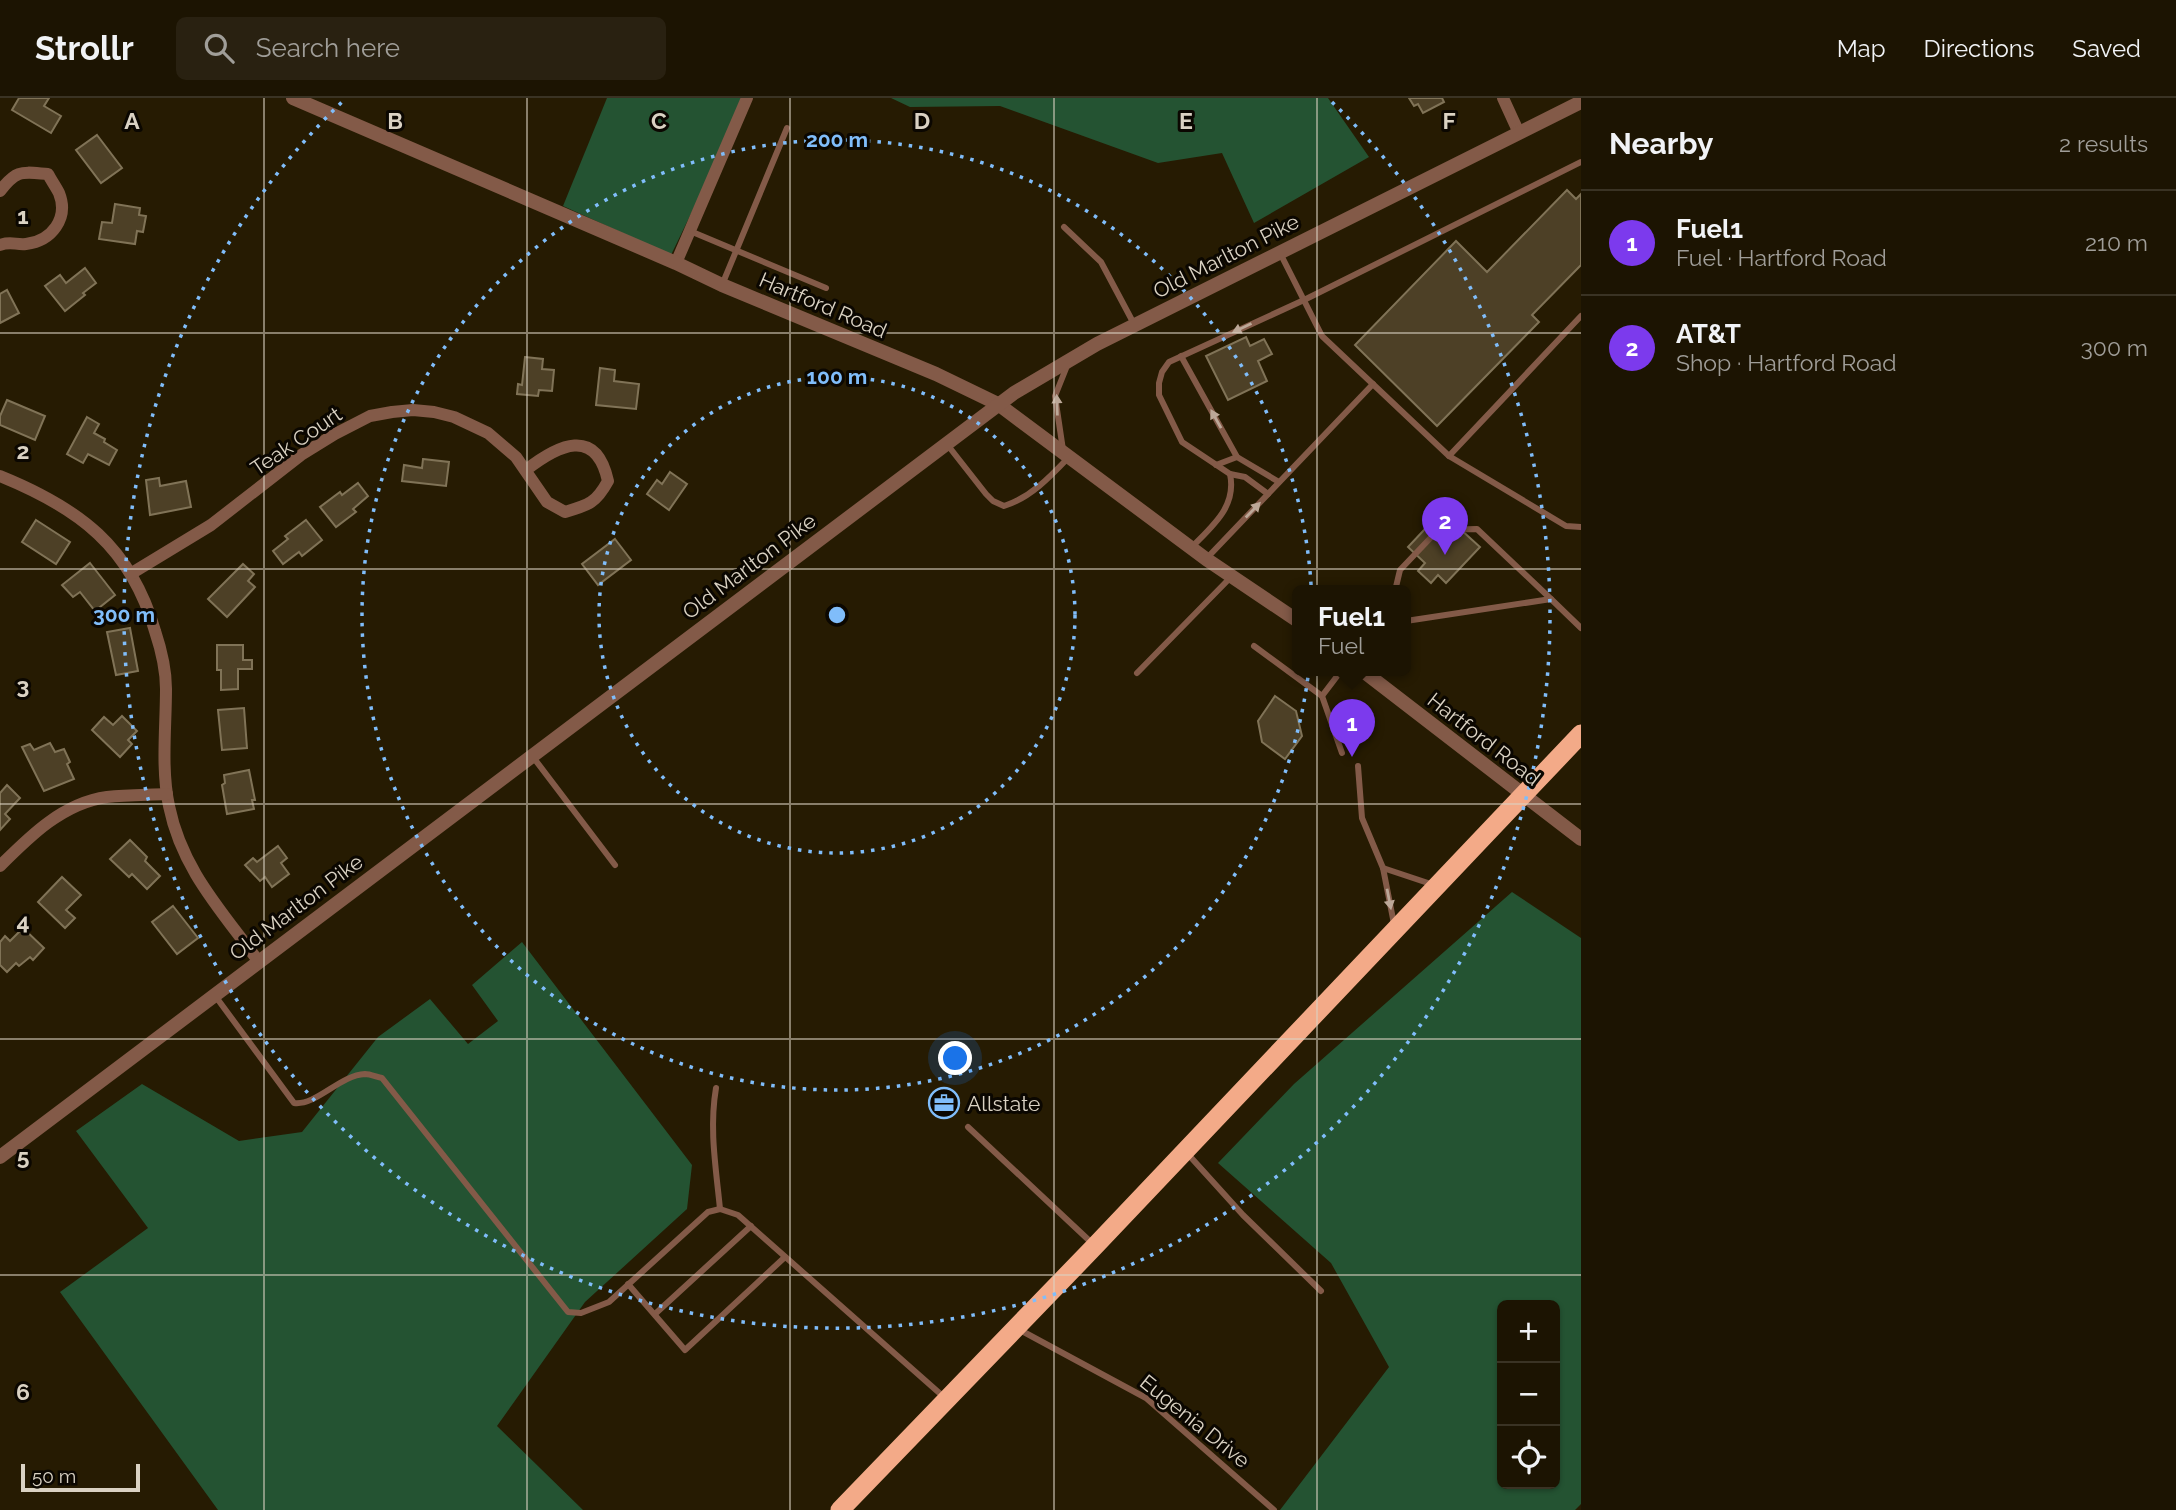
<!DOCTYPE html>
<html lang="en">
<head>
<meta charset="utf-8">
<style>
	:root { --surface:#1c1402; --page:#292111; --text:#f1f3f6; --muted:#a09e99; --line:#3a3324; --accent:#7c3aed }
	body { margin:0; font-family:Raleway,sans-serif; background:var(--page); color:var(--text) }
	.controls { position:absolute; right:21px; bottom:21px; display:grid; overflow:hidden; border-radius:10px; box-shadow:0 2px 5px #0004 }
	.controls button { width:63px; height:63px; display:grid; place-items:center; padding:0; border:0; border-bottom:2px solid var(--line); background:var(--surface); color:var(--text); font:35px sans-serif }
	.scale { position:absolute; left:21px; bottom:18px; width:119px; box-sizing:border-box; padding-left:7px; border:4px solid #dad2c3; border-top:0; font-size:19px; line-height:24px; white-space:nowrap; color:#dad2c3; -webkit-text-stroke:5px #0b0701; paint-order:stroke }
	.you { position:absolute; left:956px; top:961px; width:24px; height:24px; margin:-18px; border:5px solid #fff; border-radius:50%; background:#1a73e8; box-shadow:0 0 0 10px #1a73e833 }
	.badge { display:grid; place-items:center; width:46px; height:46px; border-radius:50%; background:var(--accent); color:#fff; font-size:23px; font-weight:700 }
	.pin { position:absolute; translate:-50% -58px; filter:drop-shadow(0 2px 4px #0008) }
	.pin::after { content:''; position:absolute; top:37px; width:24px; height:21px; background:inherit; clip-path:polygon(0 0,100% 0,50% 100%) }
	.popup { position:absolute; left:1292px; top:487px; width:119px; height:91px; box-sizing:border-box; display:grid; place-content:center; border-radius:10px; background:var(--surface); filter:drop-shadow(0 2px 5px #0005); font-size:23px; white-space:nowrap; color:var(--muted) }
	.popup b { font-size:26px; color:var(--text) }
	.popup::after { content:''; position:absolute; left:50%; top:100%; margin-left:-14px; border:14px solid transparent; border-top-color:var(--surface) }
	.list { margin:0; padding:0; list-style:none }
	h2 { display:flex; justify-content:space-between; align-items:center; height:91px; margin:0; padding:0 28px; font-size:30px }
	h2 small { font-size:23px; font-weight:400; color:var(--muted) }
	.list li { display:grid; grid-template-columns:46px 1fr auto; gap:21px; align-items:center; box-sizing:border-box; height:105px; padding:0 28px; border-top:2px solid var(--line) }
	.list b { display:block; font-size:26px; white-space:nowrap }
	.list p { margin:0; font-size:23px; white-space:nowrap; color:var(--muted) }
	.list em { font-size:23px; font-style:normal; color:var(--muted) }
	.icon { flex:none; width:38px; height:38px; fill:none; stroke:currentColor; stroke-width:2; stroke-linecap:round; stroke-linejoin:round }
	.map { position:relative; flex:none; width:1581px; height:1412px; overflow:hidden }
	header { display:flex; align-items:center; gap:42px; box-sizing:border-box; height:98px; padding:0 35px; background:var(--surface); border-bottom:2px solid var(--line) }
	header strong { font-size:33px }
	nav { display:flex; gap:38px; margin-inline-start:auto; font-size:24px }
	.search { width:490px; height:63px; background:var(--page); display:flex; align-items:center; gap:18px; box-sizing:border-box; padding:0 24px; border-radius:10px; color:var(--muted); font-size:26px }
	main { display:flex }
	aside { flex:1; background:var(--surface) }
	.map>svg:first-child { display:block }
	.forest { fill:#245332; fill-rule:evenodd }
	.building { fill:#4d4026; stroke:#807357; stroke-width:2 }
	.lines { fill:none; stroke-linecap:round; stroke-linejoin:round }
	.service { stroke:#835a48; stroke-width:6 }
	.minor { stroke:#835a48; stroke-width:12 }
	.tertiary { stroke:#835a48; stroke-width:14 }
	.trunk { stroke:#f3aa88; stroke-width:19 }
	.oneway { fill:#bca898 }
	.grid { fill:none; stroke:#dad2c3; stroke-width:2; stroke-opacity:0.55 }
	.ring { fill:none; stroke:#80bdfa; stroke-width:3.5; stroke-dasharray:3.5 7 }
	.labels { text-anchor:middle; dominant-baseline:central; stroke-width:6; stroke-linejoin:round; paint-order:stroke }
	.street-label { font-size:21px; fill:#dad2c3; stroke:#0b0701 }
	.poi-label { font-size:21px; fill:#dad2c3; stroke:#0b0701; text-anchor:start }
	.grid-label { font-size:23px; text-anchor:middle; font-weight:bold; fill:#dad2c3; stroke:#0b0701; stroke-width:6; stroke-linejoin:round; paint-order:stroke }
	.centre { fill:#80bdfa; stroke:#0b0701; stroke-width:3.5 }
	.ring-label { font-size:21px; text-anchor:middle; font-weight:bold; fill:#80bdfa; stroke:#0b0701; stroke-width:6; stroke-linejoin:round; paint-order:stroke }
</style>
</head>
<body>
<header>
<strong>Strollr</strong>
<div class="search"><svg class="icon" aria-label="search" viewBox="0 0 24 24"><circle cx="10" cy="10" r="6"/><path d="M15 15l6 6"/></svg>Search here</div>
<nav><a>Map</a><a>Directions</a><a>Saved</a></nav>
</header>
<main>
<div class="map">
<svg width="1581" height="1412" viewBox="0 0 1581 1412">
	<rect width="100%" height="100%" fill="#261b02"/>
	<!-- forest -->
	<g class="forest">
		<path d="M607,0H747L671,157L563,108Z"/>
		<path d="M891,0H1328L1369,59L1254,125L1222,55L1158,65L1000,8L910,9Z"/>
		<path d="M1512,794L1581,840V1406L1575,1412H1280L1389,1269L1331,1165L1218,1065L1294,986ZM1555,1207V1386H1502V1207Z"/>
		<path d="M522,844L692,1067L687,1111L585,1204L497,1328L583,1412H218L60,1194L148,1130L76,1033L142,986L239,1043L302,1034L378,939L430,901L468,946L498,923L472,887Z"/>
	</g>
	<!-- building -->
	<g class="building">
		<path d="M19,0H49L44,8L61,18L51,35L12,12Z"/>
		<path d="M1409,0H1442L1444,4L1423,15L1418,6L1414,8Z"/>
		<path d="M97,37L122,70L101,85L76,52Z"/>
		<path d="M1567,92L1576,101L1581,96V167L1532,217L1539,224L1437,328L1355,247L1456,143L1487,174Z"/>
		<path d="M115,106L140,110L139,117L146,118L143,134L137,133L135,146L99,141L102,124L112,125Z"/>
		<path d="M85,170L96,185L83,195L85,197L65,213L45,188L60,177L66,185Z"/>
		<path d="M7,192L19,215L0,225V196Z"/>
		<path d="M1246,239L1250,248L1264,241L1272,256L1258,263L1267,283L1228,302L1206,258Z"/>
		<path d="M525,259L543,261L542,271L554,272L552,293L539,292L538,298L517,296L518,286L522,287Z"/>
		<path d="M600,270L615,272L614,283L639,286L636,311L596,307Z"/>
		<path d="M7,302L45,318L35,342L0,327V318Z"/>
		<path d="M87,319L99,326L94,335L105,341L104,344L117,352L109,367L88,356L83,365L67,356Z"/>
		<path d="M423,361L449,364L446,388L402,383L404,367L422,370Z"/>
		<path d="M670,374L687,386L669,412L647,396L657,382L662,386Z"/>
		<path d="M159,380L160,388L186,383L191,409L150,417L146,382Z"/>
		<path d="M358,385L368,398L353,411L356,414L336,429L320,409L340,394L342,397Z"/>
		<path d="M36,422L70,444L56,466L22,444Z"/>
		<path d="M306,422L322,442L302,458L299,454L283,466L273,453L288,441L285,438Z"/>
		<path d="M1425,431L1443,448L1460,431L1480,449L1446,485L1438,477L1431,485L1418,473L1425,465L1408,449Z"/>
		<path d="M615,441L631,462L598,487L582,466Z"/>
		<path d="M90,465L115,497L95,513L80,494L73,499L62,487Z"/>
		<path d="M243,466L254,476L248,483L255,489L227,519L208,501Z"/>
		<path d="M130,530L138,573L116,577L107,534Z"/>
		<path d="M217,547H243V562H252V571H238V591L221,592V572H217Z"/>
		<path d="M1275,598L1296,613L1302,638L1285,661L1262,644L1258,623Z"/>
		<path d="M244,610L247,650L222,652L218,612Z"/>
		<path d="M122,618L137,633L128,642L132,646L120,659L92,632L104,619L113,627Z"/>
		<path d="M50,645L55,654L64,651L70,664L67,666L74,681L44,693L22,649L30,646L34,652Z"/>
		<path d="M249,672L255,702H252L254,711L227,716L222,687L225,685L224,677Z"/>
		<path d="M7,687L20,700L5,716L10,721L0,732V695Z"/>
		<path d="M130,742L147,759L145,763L160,778L147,791L132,776L129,779L110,761Z"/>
		<path d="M278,748L287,760L281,765L289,776L272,789L265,779L260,783L245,767L253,760L257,764Z"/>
		<path d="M62,779L81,797L66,812L75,820L65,830L38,804Z"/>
		<path d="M173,808L198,840L177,856L152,824Z"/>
		<path d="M23,830L44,850L33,862L30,859L19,868L16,865L7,874L0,867V844L5,838L10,843Z"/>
	</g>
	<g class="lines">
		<!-- service -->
		<g class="service">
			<path d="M1064,129L1101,164L1134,226"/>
			<path d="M690,133L826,190"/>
			<path d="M1280,155L1322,238L1449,358"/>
			<path d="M722,187L787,30"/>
			<path d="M1581,218L1449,358L1566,428L1581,429"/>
			<path d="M1181,258L1237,359L1279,384"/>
			<path d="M946,345L986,396L993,403L1004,408C1030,400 1050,379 1068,360"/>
			<path d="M1063,352L1055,298L1067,268"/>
			<path d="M1216,367L1237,359"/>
			<path d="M1268,396L1245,379L1230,376L1182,344L1159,297V285L1162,274L1169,264L1304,202L1581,64"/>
			<path d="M1191,450C1212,428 1237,409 1230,376"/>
			<path d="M1207,460L1373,286"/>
			<path d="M1395,493L1400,472L1438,432L1477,431L1551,501"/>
			<path d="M1406,523L1551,501L1581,530"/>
			<path d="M1254,548L1322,598L1342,655"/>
			<path d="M1137,575L1231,479"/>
			<path d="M1322,598L1341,573"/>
			<path d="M533,659L615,767"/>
			<path d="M1358,668L1362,720L1383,770L1394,826"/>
			<path d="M1383,770L1434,787"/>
			<path d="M216,899L294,1005C316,1008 340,977 365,976C370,976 377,979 382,980L568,1214L581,1215L609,1204L708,1114L720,1111L738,1117L945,1300"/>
			<path d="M716,990C709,1031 716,1070 720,1111"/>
			<path d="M968,1029L1094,1147"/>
			<path d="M1186,1054L1243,1117L1321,1193"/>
			<path d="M628,1186L685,1252L785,1159"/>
			<path d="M655,1216L751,1128"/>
			<path d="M1020,1232L1146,1300L1274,1412"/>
		</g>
		<!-- minor -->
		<g class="minor">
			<path d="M1503,0L1519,35"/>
			<path d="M0,93C17,71 22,74 48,76C51,82 56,89 59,95C69,120 52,143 26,146C16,147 10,143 0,147"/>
			<path d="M676,165L747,0"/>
			<path d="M0,378C79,410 131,449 155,533C161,551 166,572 166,591C166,629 161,671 169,708C182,772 222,813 259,864"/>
			<path d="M132,475L211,427L301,357L335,336L370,318L392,314L413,312L434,314L454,319L488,335L516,359L547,404L565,414C589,407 596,405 608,383C596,328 558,347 526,372"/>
			<path d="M0,768C30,738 63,705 107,699C127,697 147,697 167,696"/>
		</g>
		<!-- tertiary -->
		<g class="tertiary">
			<path d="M293,0L676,165L722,187L936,276L998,306L1206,461L1298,523"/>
			<path d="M1363,573L1581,741"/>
			<path d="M0,1059L1014,295L1097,246L1581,4"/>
		</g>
		<!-- trunk -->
		<path class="trunk" d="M840,1412L1095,1148L1581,636"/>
	</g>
	<!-- one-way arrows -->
	<defs><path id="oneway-solid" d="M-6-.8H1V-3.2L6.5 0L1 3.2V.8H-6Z" transform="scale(1.75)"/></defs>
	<g class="oneway">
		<use href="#oneway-solid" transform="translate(1242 230) rotate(155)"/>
		<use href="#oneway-solid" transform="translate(1057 307) rotate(-92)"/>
		<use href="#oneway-solid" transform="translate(1216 321) rotate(-119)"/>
		<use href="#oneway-solid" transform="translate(1253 412) rotate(-46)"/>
		<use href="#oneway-solid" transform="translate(1389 801) rotate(79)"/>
	</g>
	<!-- grid -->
	<path class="grid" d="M264,0V1412M527,0V1412M790,0V1412M1054,0V1412M1317,0V1412M0,235H1581M0,471H1581M0,706H1581M0,941H1581M0,1177H1581"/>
	<!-- distance rings -->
	<g class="ring">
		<circle cx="837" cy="517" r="238"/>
		<circle cx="837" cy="517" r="475"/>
		<path d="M1332 4A713 713 0 1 1 342 4"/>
	</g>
	<!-- icons -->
	<defs>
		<g id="office-ring" transform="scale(1.575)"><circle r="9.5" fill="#0b0701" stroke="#80bdfa" stroke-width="1.5"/><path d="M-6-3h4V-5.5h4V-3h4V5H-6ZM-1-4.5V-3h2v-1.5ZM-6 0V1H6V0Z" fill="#80bdfa"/></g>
	</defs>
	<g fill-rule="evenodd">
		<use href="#office-ring" x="944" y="1005"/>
	</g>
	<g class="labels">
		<!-- street labels -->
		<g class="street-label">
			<text transform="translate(1226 158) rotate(-27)">Old Marlton Pike</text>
			<text transform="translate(823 207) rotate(23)">Hartford Road</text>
			<text transform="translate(296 343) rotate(-34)">Teak Court</text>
			<text transform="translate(749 468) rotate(-37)">Old Marlton Pike</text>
			<text transform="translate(1484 641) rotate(38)">Hartford Road</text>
			<text transform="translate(296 809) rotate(-37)">Old Marlton Pike</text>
			<text transform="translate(1195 1323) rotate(39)">Eugenia Drive</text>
		</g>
		<!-- poi labels -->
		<g class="poi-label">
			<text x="967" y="1005">Allstate</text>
		</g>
	</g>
	<g class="grid-label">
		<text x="132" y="31">A</text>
		<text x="395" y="31">B</text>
		<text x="659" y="31">C</text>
		<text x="922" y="31">D</text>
		<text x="1186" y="31">E</text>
		<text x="1449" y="31">F</text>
		<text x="23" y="126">1</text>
		<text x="23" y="361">2</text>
		<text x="23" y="596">3</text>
		<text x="23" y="832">4</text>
		<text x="23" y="1067">5</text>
		<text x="23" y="1302">6</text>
	</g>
	<circle cx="837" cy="517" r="10" class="centre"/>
	<g class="ring-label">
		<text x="837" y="49">200 m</text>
		<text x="837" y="286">100 m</text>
		<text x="124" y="524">300 m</text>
	</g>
</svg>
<div class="controls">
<button>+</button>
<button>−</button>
<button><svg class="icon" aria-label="locate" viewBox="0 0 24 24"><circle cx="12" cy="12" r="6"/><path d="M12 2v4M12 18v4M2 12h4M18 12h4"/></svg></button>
</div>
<div class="scale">50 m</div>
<div class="you"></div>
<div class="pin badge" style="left:1352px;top:659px">1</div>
<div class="popup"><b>Fuel1</b>Fuel</div>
<div class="pin badge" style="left:1445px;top:457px">2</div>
</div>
<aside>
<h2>Nearby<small>2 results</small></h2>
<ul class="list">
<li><span class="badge">1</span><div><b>Fuel1</b><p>Fuel · Hartford Road</p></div><em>210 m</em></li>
<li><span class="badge">2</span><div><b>AT&amp;T</b><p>Shop · Hartford Road</p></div><em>300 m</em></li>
</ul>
</aside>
</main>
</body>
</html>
